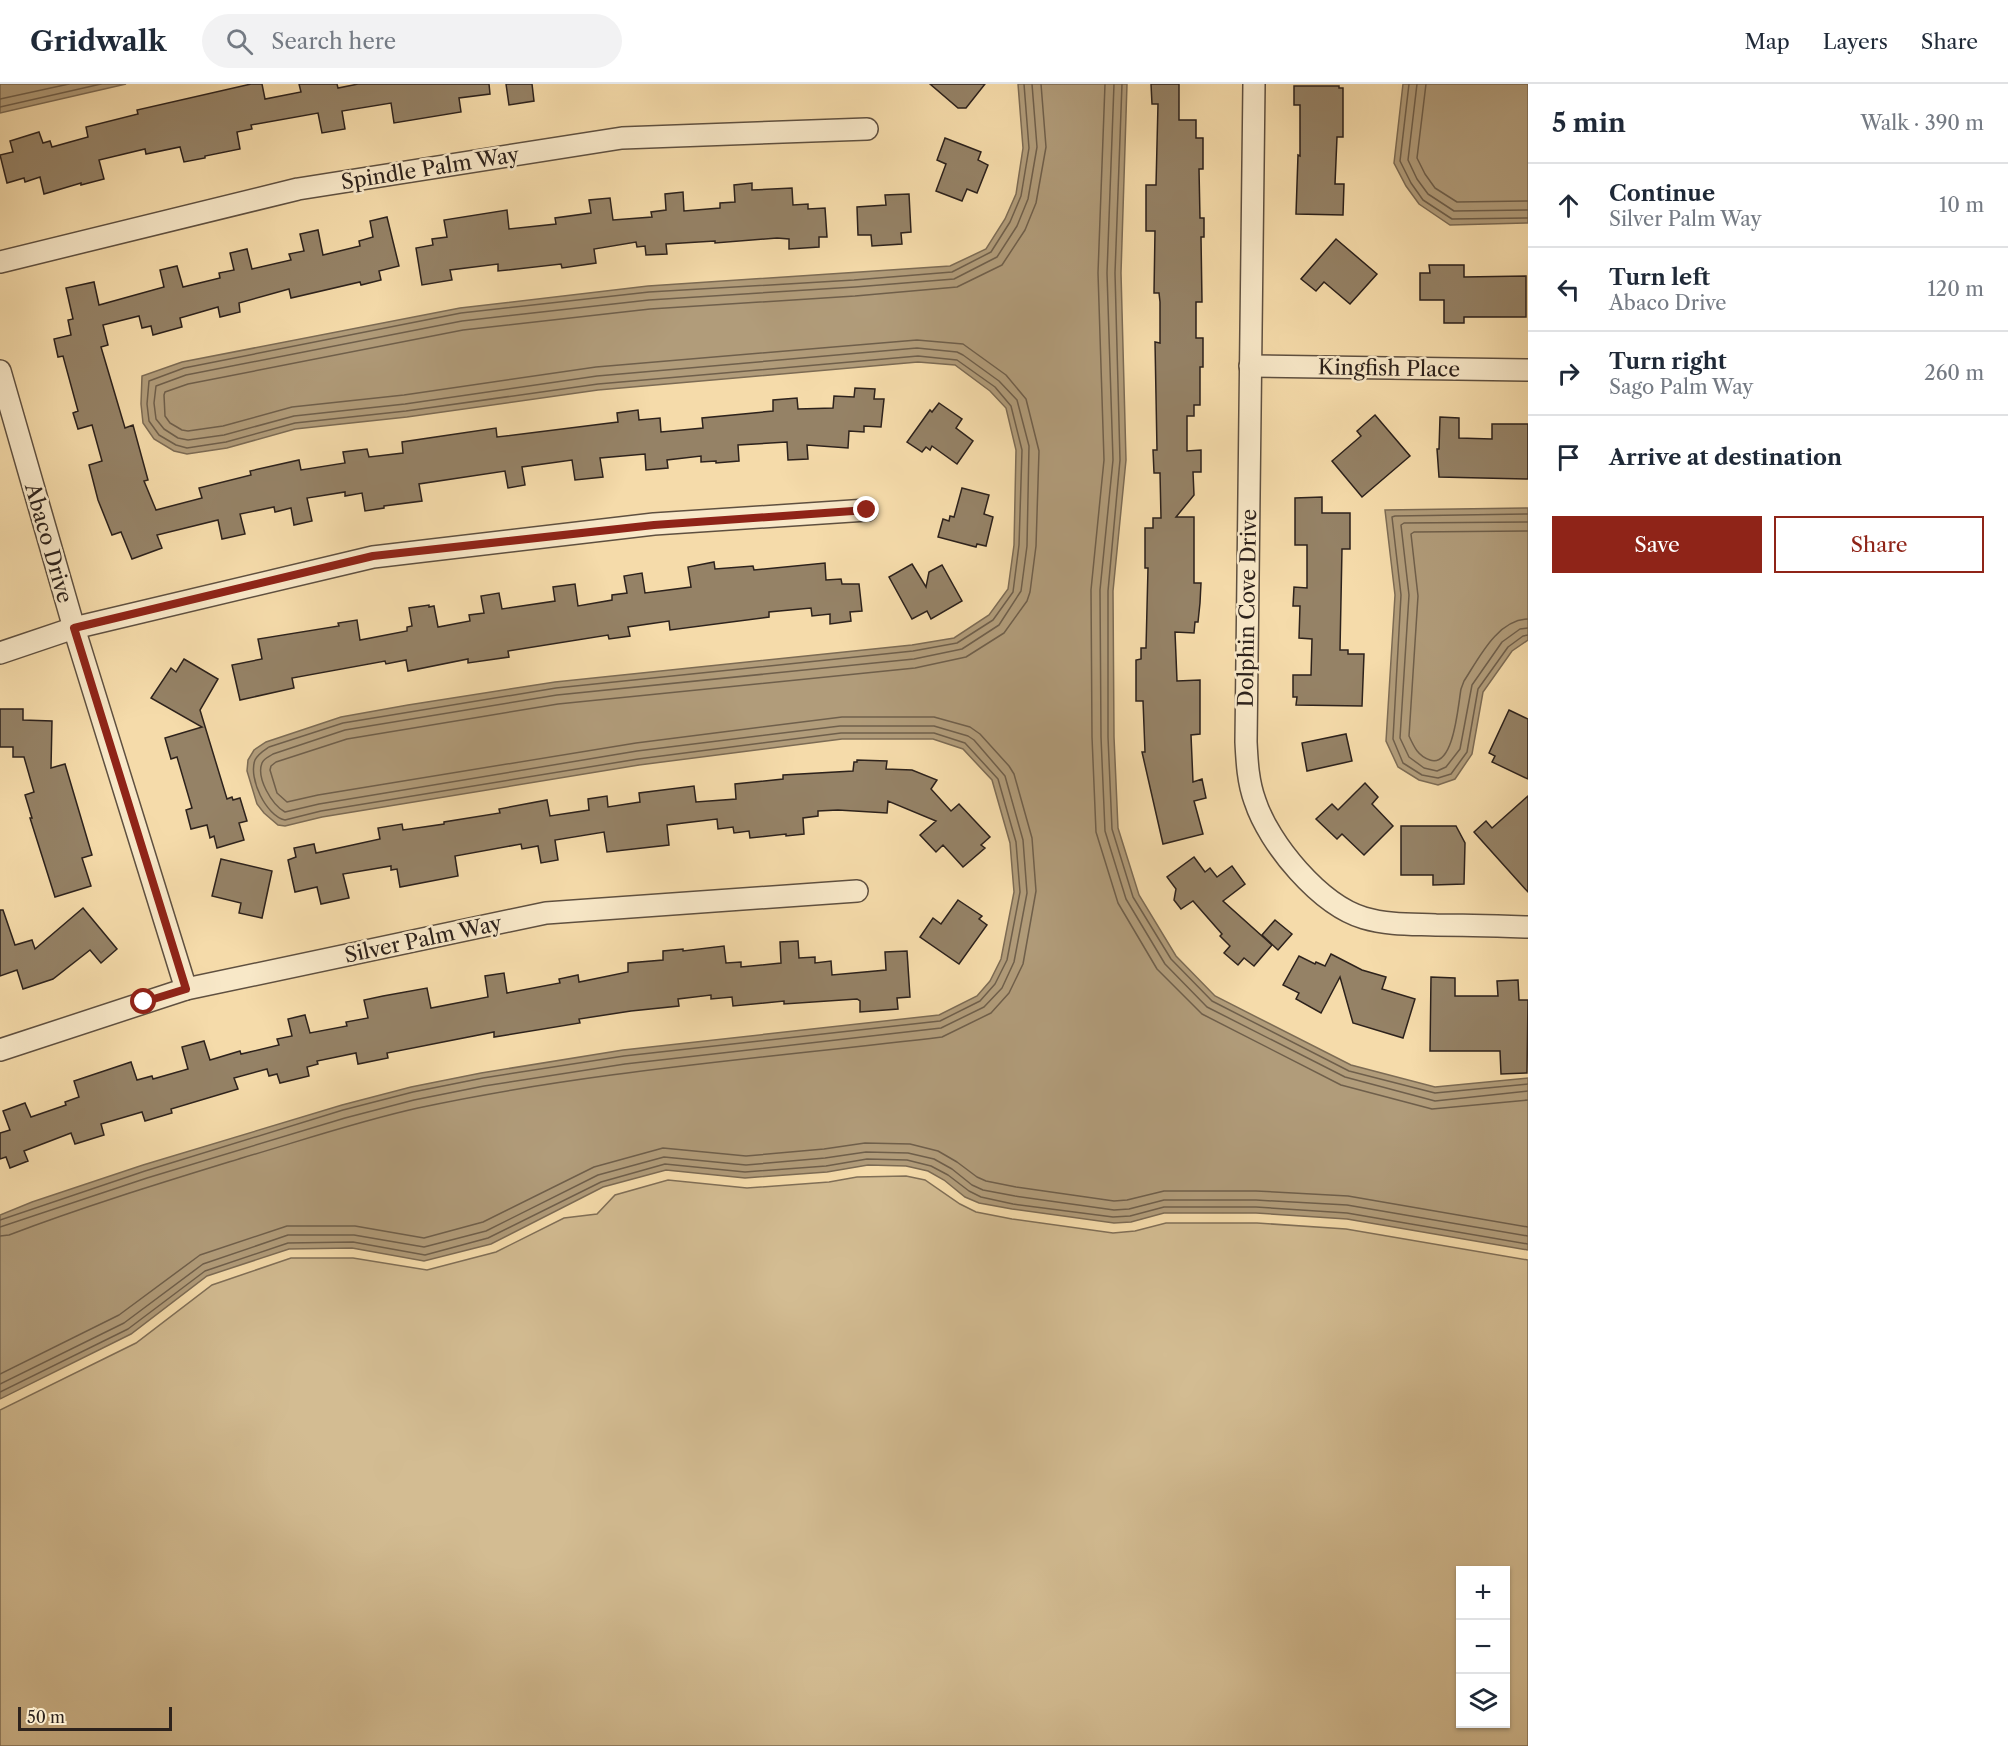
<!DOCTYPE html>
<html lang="en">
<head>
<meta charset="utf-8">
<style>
	:root { --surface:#fff; --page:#f2f2f3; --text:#1f2937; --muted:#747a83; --line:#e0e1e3; --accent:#8f2418 }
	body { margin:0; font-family:"Libre Caslon Text",serif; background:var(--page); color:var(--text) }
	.controls { position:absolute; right:18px; bottom:18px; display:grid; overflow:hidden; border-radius:0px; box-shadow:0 2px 4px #0004 }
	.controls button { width:54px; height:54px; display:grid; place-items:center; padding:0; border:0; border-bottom:2px solid var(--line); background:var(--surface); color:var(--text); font:30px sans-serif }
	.scale { position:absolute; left:18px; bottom:15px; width:154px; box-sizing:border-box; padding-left:6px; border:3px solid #2d221c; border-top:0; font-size:16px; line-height:21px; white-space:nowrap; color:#2d221c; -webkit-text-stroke:4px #f8e8c8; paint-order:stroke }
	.stop { position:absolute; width:18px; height:18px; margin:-14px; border:4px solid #8f2418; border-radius:50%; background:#fff }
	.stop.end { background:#8f2418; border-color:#fff; box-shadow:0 2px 6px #0008 }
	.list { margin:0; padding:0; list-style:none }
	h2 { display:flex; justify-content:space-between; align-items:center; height:78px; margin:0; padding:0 24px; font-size:26px }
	h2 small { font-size:20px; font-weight:400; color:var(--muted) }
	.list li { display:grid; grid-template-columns:39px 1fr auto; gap:18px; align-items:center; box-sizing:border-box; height:84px; padding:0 24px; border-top:2px solid var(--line) }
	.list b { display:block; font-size:22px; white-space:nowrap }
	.list p { margin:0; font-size:20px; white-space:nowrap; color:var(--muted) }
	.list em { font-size:20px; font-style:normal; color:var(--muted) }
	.actions { display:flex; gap:12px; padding:18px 24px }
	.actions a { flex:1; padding:14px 0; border:2px solid var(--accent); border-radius:0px; text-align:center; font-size:21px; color:var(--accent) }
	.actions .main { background:var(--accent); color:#fff }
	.icon { flex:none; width:33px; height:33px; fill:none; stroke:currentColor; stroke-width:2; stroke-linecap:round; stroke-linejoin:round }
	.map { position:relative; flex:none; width:1528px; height:1662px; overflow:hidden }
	header { display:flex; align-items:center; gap:36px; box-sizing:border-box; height:84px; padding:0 30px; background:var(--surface); border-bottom:2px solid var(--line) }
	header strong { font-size:28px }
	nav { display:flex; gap:33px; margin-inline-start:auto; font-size:21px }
	.search { width:420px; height:54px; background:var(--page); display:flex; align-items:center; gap:15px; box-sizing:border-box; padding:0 21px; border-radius:33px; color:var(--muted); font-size:22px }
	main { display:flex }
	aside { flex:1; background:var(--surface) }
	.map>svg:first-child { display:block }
	.green { fill:#d3bc92; stroke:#806f57; stroke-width:1.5; fill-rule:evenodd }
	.water { fill:#b19c7a; stroke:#7c6b54; stroke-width:1.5 }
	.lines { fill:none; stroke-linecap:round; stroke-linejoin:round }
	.shore { stroke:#6f5f4b; stroke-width:1.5 }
	.building { fill:#958266; stroke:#2d221c; stroke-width:1.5 }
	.minor-casing { stroke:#5f5040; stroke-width:24 }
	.minor { stroke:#f8e8c8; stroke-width:21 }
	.route { stroke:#8f2418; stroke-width:8 }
	.labels { text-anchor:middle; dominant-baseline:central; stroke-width:5; stroke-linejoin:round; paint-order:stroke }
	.street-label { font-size:21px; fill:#2d221c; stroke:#f8e8c8 }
</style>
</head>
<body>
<header>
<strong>Gridwalk</strong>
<div class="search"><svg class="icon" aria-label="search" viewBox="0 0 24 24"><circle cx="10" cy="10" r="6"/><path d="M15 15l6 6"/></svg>Search here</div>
<nav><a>Map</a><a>Layers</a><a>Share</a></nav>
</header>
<main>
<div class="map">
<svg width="1528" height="1662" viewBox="0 0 1528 1662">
	<rect width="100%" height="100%" fill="#f5dbaa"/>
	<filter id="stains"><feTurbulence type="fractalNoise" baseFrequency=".00333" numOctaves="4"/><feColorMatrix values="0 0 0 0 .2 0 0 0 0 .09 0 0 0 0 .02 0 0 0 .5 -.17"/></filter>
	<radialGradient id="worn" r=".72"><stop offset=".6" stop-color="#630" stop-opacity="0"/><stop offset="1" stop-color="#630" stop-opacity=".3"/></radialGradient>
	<!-- green -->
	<path class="green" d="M906,1092L925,1096L960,1120L976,1128L1012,1135L1113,1149L1135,1147L1166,1139H1257L1346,1145L1528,1176V1662H0V1326L136,1259L212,1201L291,1174H353L427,1186L496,1168L564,1134L597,1130L615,1111L668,1096L747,1104L829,1098L857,1093ZM1460,1486H1506V1640H1460Z"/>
	<!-- water -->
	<g class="water">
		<path d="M0,0H126L0,29Z"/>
		<path d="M1018,0H1127L1121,189L1126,376L1113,507L1114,653L1118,744L1139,811L1176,872L1215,912L1351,981L1435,1003L1528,994V1166L1347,1135L1256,1129H1164L1131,1138L1114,1139L1012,1125L979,1119L965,1113L944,1096L928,1087L906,1082L868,1081L827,1088L745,1094L666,1086L603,1103L491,1160L424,1177L352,1164L289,1165L207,1192L131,1250L0,1315V1131L32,1118L143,1081L342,1021L411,1003L481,989L623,966L939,931L977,912L990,897L1001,875L1014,808L1010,759L992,696L963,665L933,655H842L639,681L322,733L285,742L278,741L264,729L257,720L247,687L248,676L254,666L266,658L341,633L408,621L555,598L912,561L954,554L989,531L1008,505L1014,461L1016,366L1006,324L990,307L955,281L918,278L598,306L407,333L295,345L227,364L187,370L174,367L154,355L143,339L141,320L142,292L182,278L460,224L648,202L950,182L986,165L1005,135L1016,110L1023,64Z"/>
		<path d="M1403,0H1528V139L1450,141L1419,120L1406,102L1394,79Z"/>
		<path d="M1528,424V556L1512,567L1483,608L1472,670L1455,695L1438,701L1419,696L1398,683L1386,657L1395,511L1385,426Z"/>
	</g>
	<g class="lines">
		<!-- shore -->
		<g class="shore">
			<path d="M1105,0L1098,189L1104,376L1091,506L1092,653L1096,748L1118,819L1157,885L1202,930L1341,1001L1432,1025L1528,1016"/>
			<path d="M1114,0L1107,189L1113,376L1100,506L1101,653L1105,747L1126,815L1165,880L1207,923L1345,993L1435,1017L1528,1007"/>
			<path d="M1122,0L1115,189L1120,376L1108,507V653L1112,745L1133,813L1171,875L1212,917L1349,987L1435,1009L1528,1000"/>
			<path d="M1409,0L1400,77L1411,99L1423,116L1452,135L1528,134"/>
			<path d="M1417,0L1408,76L1417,95L1428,110L1454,127L1528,126"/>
			<path d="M1426,0L1417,74L1425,90L1435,104L1457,118L1528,117"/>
			<path d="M0,15L69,0"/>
			<path d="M0,23L101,0"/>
			<path d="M1528,430L1395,432L1392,433L1401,511L1393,655L1403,679L1422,691L1438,694L1451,690L1467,668L1478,605L1508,563L1523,552L1528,551"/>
			<path d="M1528,438L1404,439L1401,441L1409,511L1400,654L1409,673L1424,684L1437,687L1446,683L1460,665L1472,601L1502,558L1520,545L1528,544"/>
			<path d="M1528,447L1414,448L1411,450L1418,512L1409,652C1414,663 1418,672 1430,676C1454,684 1458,621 1461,605L1464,597C1479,574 1497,536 1528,535"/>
			<path d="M0,1136L145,1087L343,1026L413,1008L483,994L624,972L940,937L980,917L995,900L1007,876L1020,808L1016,758L998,695L965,659L934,649H841L638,675L321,727L285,736C266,732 248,694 255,676C258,670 263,667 269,663L343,639L556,604L913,567L957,559L993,536L1013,508L1019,461L1022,366L1011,322L995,303L957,276L918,272L598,300L406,327L295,339L226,358L187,364L176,361L159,351L149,337L147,320L149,297L184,284L461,229L649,208L854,196L952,188L991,168L1010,138L1021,112L1029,64L1024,0"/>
			<path d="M0,1143L147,1094L345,1034L414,1016L484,1002L625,980L941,944L984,923L1002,904L1014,878L1027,809L1023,756L1005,692L974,656L968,652L934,642H840L637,667L319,720L285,728C272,721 256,694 262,679C264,674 269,673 273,670L345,646L557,611L914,575L962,565L999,541L1021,507L1027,462L1029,362L1017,316L999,297L963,271L957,268L917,264L597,292L405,320L294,332L224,351L188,356L178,354L164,345L156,335L154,319L156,302L186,291L462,237L649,216L855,203L954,195L997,173L1017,142L1028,115L1037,63L1032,0"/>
			<path d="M0,1152L9,1151C85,1122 164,1098 242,1074C300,1057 359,1037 418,1024C590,987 767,974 942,953L991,929L1009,909L1023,880L1036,807L1032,754L1014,690L1009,682L980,650L970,643L934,633H842L636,659L318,711L287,718L277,709L270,686L271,682L276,678L347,655L558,620L915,584L966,573L1004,549L1027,517L1030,508L1036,462L1039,367L1026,315L1006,291L963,260L917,256L596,283L404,311L292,323L223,342L188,347L182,346L170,339L165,332L164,311L165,308L188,300L463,246L650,225L855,212L957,203L1002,181L1025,146L1036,119L1046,63L1041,0"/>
			<path d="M0,1290L119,1231L200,1171L287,1142H355L424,1154L483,1138L594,1083L663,1064L746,1072L824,1065L865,1059L910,1060L938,1067L957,1078L977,1093L986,1097L1016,1103L1114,1117L1127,1116L1164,1107H1256L1348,1112L1528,1143"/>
			<path d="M0,1300L124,1239L203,1180L288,1151H354L424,1163L486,1147L598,1091L664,1073L746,1081L825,1074L866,1068L908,1069L934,1075L952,1085L972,1101L983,1106L1015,1112L1114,1126L1129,1125L1164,1116H1256L1347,1121L1528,1152"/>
			<path d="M0,1308L128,1245L205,1187L288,1159L353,1158L425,1171L488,1154L601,1098L665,1080L745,1088L826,1082L867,1075L907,1076L931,1082L948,1091L969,1107L981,1113L1013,1120L1113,1133L1130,1132L1164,1123H1256L1347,1129L1528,1160"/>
		</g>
	</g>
	<!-- building -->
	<g class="building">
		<path d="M251,0H262L265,15L301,8L299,0H337L338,4L358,0H489L490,10L459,14L461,28L394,39L391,19L342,27L345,45L322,49L318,29L251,41L252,45L237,48L240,65L205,72V74L184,78L180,63L146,70L145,65L99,76L104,95L81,101V99L44,110L40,93L25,98L24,94L7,99L0,71L13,68L10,57L39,48L43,59L50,57L52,63L88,53L86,43L138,30L137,26Z"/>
		<path d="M506,0H532L534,17L509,21Z"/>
		<path d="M930,0H985L966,24H958Z"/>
		<path d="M1151,0H1179V36H1196V54H1203V85H1199L1200,134H1204V153H1201L1202,218H1196V254H1203V283H1200V321H1194V332H1187V367L1201,366V388H1193L1194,411L1176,433H1194V499H1201L1200,519L1198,538H1195L1194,549L1175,548L1177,597L1200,596V650L1191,651L1193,698L1202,695L1206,714L1194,717L1203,750L1163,760L1142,668H1145L1143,617H1136V576L1141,575V564H1146L1148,484H1145V444H1153V434H1161L1160,389H1154L1153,366H1157L1155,258L1160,259V218L1159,209H1154L1155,147H1146V101H1156L1158,20H1152Z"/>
		<path d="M1294,2H1339V4H1343V53H1337L1335,100H1344L1343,131L1296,130L1298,71L1300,72V21H1294Z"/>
		<path d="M945,54L981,68L978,76L988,81L977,109L967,105L962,117L936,107L946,80L937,76Z"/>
		<path d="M752,99V106L792,104L793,121L808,120V125L825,124L827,153H819V163L789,165V155L777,154L715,159V157L666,160L667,170L646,171L645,162L637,163L636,158L594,165L596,179L562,184L561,180L498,187V180L450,186L452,196L422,201L416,164L433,161L432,155L447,153L444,136L507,126L509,145L556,140L555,134L591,129L589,116L610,114L613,136L652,133L651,128L666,126L665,110L683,108L684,127L720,124V119L735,118L734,101Z"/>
		<path d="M909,110L911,148L901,149L902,160L872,162L871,151H858L857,123L886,121L885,111Z"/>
		<path d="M387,133L399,182L379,187L381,196L361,201L360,198L291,214L289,205L239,219L240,228L220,233L218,223L180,234L182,243L153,251L151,242L142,244L139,232L103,241L108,261L101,263L125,344L133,341L148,396L144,397L156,426L202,414L199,404L251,391L250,387L299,376L301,386L345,379L343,368L367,365L369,373L403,369L402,358L496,344L497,353L610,339L618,338L617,329L638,326L639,336L660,334L661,348L703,344L702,334L773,327V316L797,314L798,325L833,324L834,312L854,313L855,304L875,305L874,315H884L881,343L864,342V348L849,347L848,364L807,361L808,375L788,376L787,358L738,361L739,377L716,379V377L701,378V372L667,376L668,384L646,386L645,370L600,374L603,393L575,396L572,376L522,383L525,401L508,404L505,387L419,400L422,417L384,422V424L365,427L362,409L345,412V408L307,414L312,437L294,441L291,424L275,428L274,423L240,430L245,450L222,455L218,436L157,451L162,464L132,475L121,448L112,451L98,416L89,381L102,377L92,341L78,345L73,329L78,327L63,272L58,273L54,255L71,251L68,236L73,235L66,204L94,198L99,221L164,203L160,186L177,182L183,203L220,194L219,189L234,186L230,169L247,165L252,185L291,176L289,170L304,167L300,150L318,146L323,171L360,162L359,157L373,153L370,137Z"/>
		<path d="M1336,155L1377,190L1350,220L1324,198L1316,207L1301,195Z"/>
		<path d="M1429,181H1464V193L1526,192V233H1464V239H1444V216H1420V189H1430Z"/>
		<path d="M939,319L962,335L956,344L973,357L957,380L932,362L930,366L926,363L922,368L907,358L930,326L932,328Z"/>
		<path d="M1375,331L1410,372L1362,413L1332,377L1361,352L1357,347Z"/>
		<path d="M1440,333L1459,334V354L1492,355V340H1528V395L1439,393L1437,365H1439Z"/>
		<path d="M962,404L989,411L984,430L993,433L986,462L977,460L976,463L938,453L943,435L949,437L950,432L954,433Z"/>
		<path d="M1322,413V429H1350V465H1342L1340,566H1348V570H1364L1362,622L1296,621L1297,613H1293V591H1311L1312,555L1299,554L1300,522H1293L1294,503L1307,504V461H1295V414Z"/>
		<path d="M714,478L715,485L753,482L754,486L825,479L826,496L841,495L842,500H859L862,527L850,528L851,537L830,540V530L812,532L811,524L769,528V533L670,546L669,537L628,543L630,552L609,555L608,551L508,567L509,573L468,579V575L408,587L406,576L386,580L385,577L292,594L294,604L240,616L232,581L262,575L258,555L339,542L338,539L357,536L360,556L407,547V543L412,542L409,524L429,521V523L434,522L438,543L470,537L469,531L484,529L481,512L499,509L502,525L555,517L553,503L575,500L578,522L612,516V511L627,509L624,492L642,489L645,509L691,503L688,483Z"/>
		<path d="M912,480L926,503L929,488L942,481L962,517L931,535L927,527L912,535L889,493Z"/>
		<path d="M184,575L218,595L200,626L227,715L232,713L233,716L240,714L247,737L239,739L244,756L217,764L214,752L210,754L207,741L191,745L186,726L192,724L177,673L171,675L165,654L202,643L151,614L171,584L176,588Z"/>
		<path d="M0,625H23V636L52,637L51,684L65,680L92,771L82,774L91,802L55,813L30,734H32L25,711L34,708L24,673H13V663H0Z"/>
		<path d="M1509,626L1528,635V695L1492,678L1495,672L1489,669Z"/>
		<path d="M1346,650L1352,677L1307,687L1302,659Z"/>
		<path d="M857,676L887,677L886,685L912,686L937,696L931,705L951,727L959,720L990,753L981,761L985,764L963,783L943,761L936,768L920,751L936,737L888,717L887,729L838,726L818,727V732L803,734L804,750L786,752V750L750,754L749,747L734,749L733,743L718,745L717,735L667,741L669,761L607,768L604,748L555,756L558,776L541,779L538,762L522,765L521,760L455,772L458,792L400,803L397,785L391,786V782L343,790L349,814L321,820L317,803L295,808L288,776L296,773L294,764L314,760L316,769L380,755L378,744L402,740L403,746L444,740V738L500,729L499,725L547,716L550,732L589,726L588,715L607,712L608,723L640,718L639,709L694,702L696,718L736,715L735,700L783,695V691L853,687L854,678H857Z"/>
		<path d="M1365,699L1378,713L1372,720L1393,742L1364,771L1342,750L1337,755L1316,735L1332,720L1338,726Z"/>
		<path d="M1528,712V808L1474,748L1486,737L1492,744Z"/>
		<path d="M1401,742H1456L1465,759L1464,800L1433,801V791H1401Z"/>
		<path d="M1194,773L1205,788L1210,784L1217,793L1232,782L1245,800L1223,817L1272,861L1254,882L1244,874L1238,881L1224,869L1230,862L1220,852L1222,850L1193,817L1181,825L1174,816L1176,805L1167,793Z"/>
		<path d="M221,775L272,787L262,834L239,829L241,819L212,812Z"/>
		<path d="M958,816L982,832L979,835L987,841L959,880L920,853L933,834L941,840Z"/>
		<path d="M83,824L117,865L101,879L90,866L53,895L23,905L17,886L0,892V826H3L15,861L32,856L35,865Z"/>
		<path d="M1275,836L1292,850L1278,866L1262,851Z"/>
		<path d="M798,857L799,874L815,873V879L831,877L832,891L886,886L885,868L907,867L910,913L897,914L898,925L860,928V917L857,915L784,920V917L733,922L732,913L711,915V911L678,915L679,922L631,927L579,935L580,939L494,953V948L387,969L388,974L358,980L356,969L317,977L318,980L307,983L309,992L280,999L277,990L269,992L267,985L234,994L238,1005L171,1025L172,1029L145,1037L142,1028L101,1040L104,1051L75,1060L71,1049L24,1067L28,1077L10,1084L6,1073L0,1075V1049L10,1046L3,1027L25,1019L31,1033L66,1021L65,1018L79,1013L74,997L131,978L137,996L152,992L153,995L188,985L182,963L204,957L210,976L240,967L241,970L279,961L277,955L292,952L288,935L305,931L310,949L347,942L346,938L368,934L364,916L383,912L427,904L431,924L488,913L485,892L504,889L507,909L560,899L559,895L578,891L579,898L628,888V879L663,876V867L683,865V867L724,862L726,879L741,878V883L781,879L780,858Z"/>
		<path d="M1331,870L1362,886L1386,893L1382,905L1415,915L1403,954L1353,939L1340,893L1321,929L1296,915L1299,909L1283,901L1299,872L1315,880L1316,878L1325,882Z"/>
		<path d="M1431,893L1455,894V912H1498L1497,897L1518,896L1519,916H1528L1527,989L1501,990L1500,967H1430Z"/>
	</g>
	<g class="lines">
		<!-- minor casing -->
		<g class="minor-casing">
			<g id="minor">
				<path d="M1254,0L1246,658C1247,678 1248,698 1255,717C1269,760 1320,821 1364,834C1388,841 1412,840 1436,841C1467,841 1497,842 1528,843"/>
				<path d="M0,178L298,105L622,54L867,45"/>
				<path d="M1250,282L1528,286"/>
				<path d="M0,287L74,544L186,905"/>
				<path d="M0,569L74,544L373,473L654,440L867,426"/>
				<path d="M0,966L186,905L546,829L857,807"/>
			</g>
		</g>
		<!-- minor -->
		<use href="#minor" class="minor"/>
	</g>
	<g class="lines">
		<!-- route -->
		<path class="route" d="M144,918L186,905L74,544L373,472L654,441L867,426"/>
	</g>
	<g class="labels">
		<!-- street labels -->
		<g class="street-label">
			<text transform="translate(430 84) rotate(-9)">Spindle Palm Way</text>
			<text transform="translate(1389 284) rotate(1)">Kingfish Place</text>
			<text transform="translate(49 459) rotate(74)">Abaco Drive</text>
			<text transform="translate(1247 524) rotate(-89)">Dolphin Cove Drive</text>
			<text transform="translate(423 855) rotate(-12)">Silver Palm Way</text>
		</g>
	</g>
	<rect width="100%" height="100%" filter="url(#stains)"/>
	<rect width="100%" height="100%" fill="url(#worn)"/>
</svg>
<div class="controls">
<button>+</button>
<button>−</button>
<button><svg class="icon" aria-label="layers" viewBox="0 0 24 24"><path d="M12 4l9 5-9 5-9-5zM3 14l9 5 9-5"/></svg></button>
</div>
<div class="scale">50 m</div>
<div class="stop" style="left:144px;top:918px"></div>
<div class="stop end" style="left:867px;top:426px"></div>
</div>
<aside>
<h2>5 min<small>Walk · 390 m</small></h2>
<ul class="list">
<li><svg class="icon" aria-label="ahead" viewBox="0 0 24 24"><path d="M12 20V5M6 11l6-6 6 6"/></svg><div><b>Continue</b><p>Silver Palm Way</p></div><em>10 m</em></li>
<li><svg class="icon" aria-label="left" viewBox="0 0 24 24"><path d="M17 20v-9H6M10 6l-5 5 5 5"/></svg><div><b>Turn left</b><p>Abaco Drive</p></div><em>120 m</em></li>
<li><svg class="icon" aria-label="right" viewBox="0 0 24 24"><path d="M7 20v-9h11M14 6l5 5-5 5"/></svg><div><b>Turn right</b><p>Sago Palm Way</p></div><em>260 m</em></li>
<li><svg class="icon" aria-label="arrive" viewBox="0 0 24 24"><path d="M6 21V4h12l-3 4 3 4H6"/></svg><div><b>Arrive at destination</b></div></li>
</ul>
<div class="actions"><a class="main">Save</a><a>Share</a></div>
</aside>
</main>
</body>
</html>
